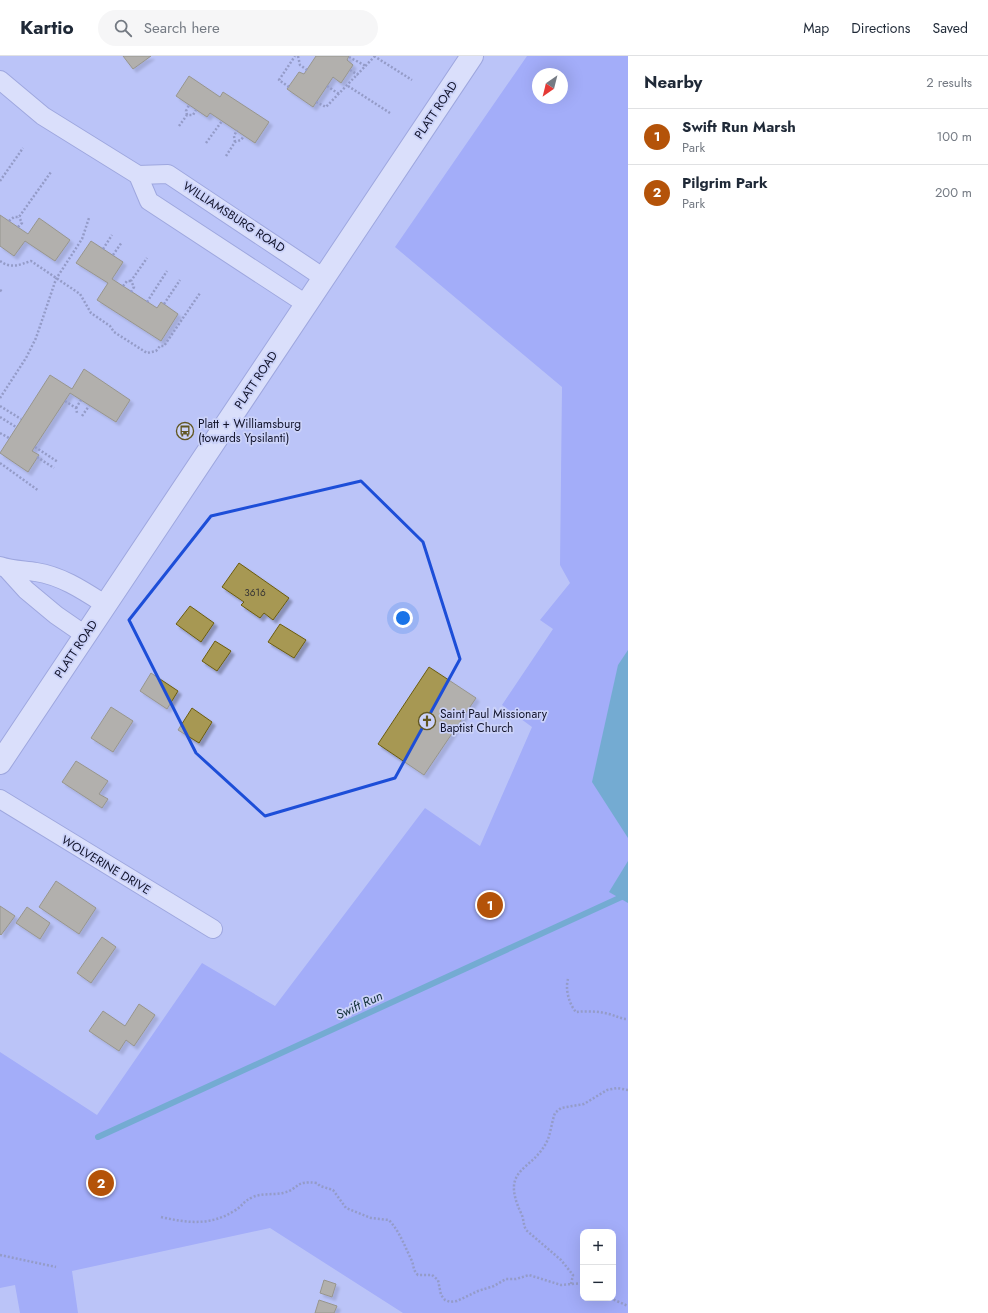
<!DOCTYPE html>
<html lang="en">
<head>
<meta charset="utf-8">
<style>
	:root { --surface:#fff; --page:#f6f6f7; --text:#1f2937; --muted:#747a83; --line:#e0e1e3; --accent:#b45309 }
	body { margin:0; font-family:Jost,sans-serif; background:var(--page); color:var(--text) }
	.controls { position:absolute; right:12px; bottom:12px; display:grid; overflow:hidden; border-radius:8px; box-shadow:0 4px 16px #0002 }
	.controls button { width:36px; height:36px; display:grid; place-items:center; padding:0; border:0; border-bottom:1px solid var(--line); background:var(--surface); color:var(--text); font:20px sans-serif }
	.compass { position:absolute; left:532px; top:12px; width:36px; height:36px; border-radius:50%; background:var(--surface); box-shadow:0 4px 16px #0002; rotate:215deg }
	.you { position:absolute; left:403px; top:562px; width:14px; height:14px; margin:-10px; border:3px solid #fff; border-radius:50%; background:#1a73e8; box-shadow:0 0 0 6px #1a73e833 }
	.badge { display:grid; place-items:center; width:26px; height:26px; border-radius:50%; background:var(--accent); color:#fff; font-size:13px; font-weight:700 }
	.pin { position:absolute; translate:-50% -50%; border:2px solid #fff; box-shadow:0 1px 4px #0006 }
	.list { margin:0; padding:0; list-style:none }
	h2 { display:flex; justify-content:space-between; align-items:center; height:52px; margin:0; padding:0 16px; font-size:17px }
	h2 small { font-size:13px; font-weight:400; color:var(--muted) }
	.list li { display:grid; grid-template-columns:26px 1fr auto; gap:12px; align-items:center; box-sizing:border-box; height:56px; padding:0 16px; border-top:1px solid var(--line) }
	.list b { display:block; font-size:15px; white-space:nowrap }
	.list p { margin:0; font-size:13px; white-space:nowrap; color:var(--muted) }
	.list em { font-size:13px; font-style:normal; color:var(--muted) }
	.icon { flex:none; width:22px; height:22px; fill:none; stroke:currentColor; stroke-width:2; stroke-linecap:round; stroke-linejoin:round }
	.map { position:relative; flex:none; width:628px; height:1257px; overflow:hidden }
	header { display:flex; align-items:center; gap:24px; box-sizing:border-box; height:56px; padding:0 20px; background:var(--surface); border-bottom:1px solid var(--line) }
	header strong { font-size:19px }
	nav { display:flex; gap:22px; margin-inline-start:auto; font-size:14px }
	.search { width:280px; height:36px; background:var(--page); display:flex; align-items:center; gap:10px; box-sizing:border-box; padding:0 14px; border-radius:22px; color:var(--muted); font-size:15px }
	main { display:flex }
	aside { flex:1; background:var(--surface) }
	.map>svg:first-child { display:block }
	.green { fill:#8590fa; fill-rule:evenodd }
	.water { fill:#1d8da5 }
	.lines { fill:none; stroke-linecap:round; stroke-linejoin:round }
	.stream { stroke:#1d8da5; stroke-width:6 }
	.building { fill:#a79852; stroke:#6b5c0f; filter:url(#shadow) }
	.street-casing { stroke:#7b84c1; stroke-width:20 }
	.secondary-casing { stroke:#7b84c1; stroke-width:24 }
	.path { stroke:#64698e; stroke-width:2.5; stroke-dasharray:2 2; stroke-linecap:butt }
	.street { stroke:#fff; stroke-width:18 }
	.secondary { stroke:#fff; stroke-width:22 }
	.marked { fill:none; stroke:#1d4ed8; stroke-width:3; stroke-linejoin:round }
	.labels { text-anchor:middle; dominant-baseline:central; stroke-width:3.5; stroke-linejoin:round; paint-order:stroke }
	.number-label { font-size:10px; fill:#363434 }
	.street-label { font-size:12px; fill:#11132a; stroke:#cbd2f9 }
	.poi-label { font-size:12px; fill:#11132a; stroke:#cbd2f9; text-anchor:start }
	.water-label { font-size:13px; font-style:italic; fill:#113038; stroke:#cbd2f9 }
</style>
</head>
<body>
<header>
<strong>Kartio</strong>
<div class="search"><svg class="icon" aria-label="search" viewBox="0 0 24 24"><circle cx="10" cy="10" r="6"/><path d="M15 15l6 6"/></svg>Search here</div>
<nav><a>Map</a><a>Directions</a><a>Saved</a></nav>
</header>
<main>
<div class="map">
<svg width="628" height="1257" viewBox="0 0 628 1257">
	<defs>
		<filter id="shadow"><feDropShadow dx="3.5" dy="3.5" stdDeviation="1" flood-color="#0004"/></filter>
	</defs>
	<rect width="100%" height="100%" fill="#bbc4f8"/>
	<!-- green -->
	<path class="green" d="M527,0H628V1257H403L270,1172L72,1215L78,1257H20L15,1229L0,1232V996L97,1059L202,907L275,950L425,752L480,790L532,671L502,649L553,573L540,564L570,527L560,509L562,331L395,191ZM538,18H562V42H538ZM583,1176H613V1242H583Z"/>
	<!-- water -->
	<g class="water">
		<path d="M628,594V782L592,726L618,609Z"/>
		<path d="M628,805V847L609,836Z"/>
	</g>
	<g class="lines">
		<!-- stream -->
		<path class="stream" d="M98,1081L628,838"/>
	</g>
	<!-- building -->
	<g class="building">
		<path d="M123,0H151L133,13Z"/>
		<path d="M316,0H349L347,4L353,9L341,27L333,21L313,51L287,33L299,16L304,18Z"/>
		<path d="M189,20L220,41L223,36L269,66L255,87L210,57L207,61L176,40Z"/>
		<path d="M0,159L28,178L39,162L70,184L55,205L25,185L14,200L0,190Z"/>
		<path d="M91,185L123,206L112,223L157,252L161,246L178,258L161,285L97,244L108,227L76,207Z"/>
		<path d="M84,313L130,344L116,366L70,337L32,395L39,399L28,416L0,397L50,319L72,333Z"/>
		<path d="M239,507L289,542L273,564L264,557L260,562L241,549L244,546L222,531Z"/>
		<path d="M190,550L214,567L201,586L176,568Z"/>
		<path d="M280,568L306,584L294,602L268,586Z"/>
		<path d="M215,585L231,595L217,615L202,605Z"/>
		<path d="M429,611L476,642L424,719L378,688Z"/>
		<path d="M151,617L178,635L167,653L140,635Z"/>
		<path d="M111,651L133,665L113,696L91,682Z"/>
		<path d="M192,652L212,666L199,687L178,674Z"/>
		<path d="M76,705L108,725L99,738L108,743L102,752L62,726Z"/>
		<path d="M56,825L96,852L79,878L39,851Z"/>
		<path d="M0,850L15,860L1,879L0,878Z"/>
		<path d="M27,851L50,867L40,883L16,867Z"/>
		<path d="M102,881L116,891L91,927L77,917Z"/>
		<path d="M139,948L155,959L134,990L126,984L119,995L89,975L103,955L125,970Z"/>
		<path d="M324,1224L336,1228L332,1241L320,1237Z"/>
		<path d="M319,1244L337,1250L334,1257H315Z"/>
	</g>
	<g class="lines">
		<!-- street casing -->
		<g class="street-casing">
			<g id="street">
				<path d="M0,24L43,60L138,119L149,145L306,248"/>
				<path d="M138,119L168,118L324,222"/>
				<path d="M0,510C12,514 24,514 36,516C62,520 84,535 106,549"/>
				<path d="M7,513L26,534L56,559L85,579"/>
				<path d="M0,743L213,873"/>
			</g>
		</g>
		<!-- secondary casing -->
		<g class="secondary-casing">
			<path id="secondary" d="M0,707L472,0"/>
		</g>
		<!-- path -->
		<g class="path">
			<path d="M298,0L300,9L307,14"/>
			<path d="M374,0L412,24"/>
			<path d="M349,1L366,10"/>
			<path d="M350,14L358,19"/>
			<path d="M327,30L339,38"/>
			<path d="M348,30L390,57"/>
			<path d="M289,31L279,24L295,0"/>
			<path d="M316,46L326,51L375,0"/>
			<path d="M187,59L186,55L189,49"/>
			<path d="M179,70L187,59H193L196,54"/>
			<path d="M235,86L234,80L237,74"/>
			<path d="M206,87L222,65"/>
			<path d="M226,100L235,86L241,84L244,80"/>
			<path d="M0,125L23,92"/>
			<path d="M9,165L14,161H19L51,116"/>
			<path d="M18,171L22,167L19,161"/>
			<path d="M103,193L112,179"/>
			<path d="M113,199L122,186"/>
			<path d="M0,205C11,213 19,209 31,205L80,238L91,257L110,270L114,276L147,297L156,295L160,290H164L200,237"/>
			<path d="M123,230L127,225H131"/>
			<path d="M0,234L3,236"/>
			<path d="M131,236L134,231L131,225L147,202"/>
			<path d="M147,246L167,215"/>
			<path d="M164,248L180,224"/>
			<path d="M0,342L26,302L36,282L56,223L82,183L89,162"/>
			<path d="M65,345L76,352L77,357"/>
			<path d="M0,350L21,363"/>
			<path d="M76,352L81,344"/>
			<path d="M82,360L89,350"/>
			<path d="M0,361L16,371"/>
			<path d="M0,377L9,382"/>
			<path d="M35,391L58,406"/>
			<path d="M37,401L54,412"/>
			<path d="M0,407L39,435"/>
			<path d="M568,923C565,933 569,948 576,956C586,955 598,955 609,958C616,960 621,963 628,963"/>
			<path d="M161,1161C187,1167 210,1170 234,1155C242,1151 243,1145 253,1141C262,1137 274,1139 283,1137C300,1133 294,1124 317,1127L320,1130L333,1134L346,1152L371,1162L389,1164C400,1176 405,1191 412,1205C414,1211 413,1214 418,1219H432L438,1224L441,1239L445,1244L450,1246L457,1245L478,1235L494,1230L506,1223H516L529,1219L561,1229L583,1227"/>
			<path d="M0,1199L56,1211"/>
			<path d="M571,1228L573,1219L561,1204L526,1174C523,1168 524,1163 521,1157C499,1110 534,1116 548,1083C551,1075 552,1065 555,1057L561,1052L584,1048L607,1034L617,1032L628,1034"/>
			<path d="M610,1242L628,1250"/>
		</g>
		<!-- street -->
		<use href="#street" class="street"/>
		<!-- secondary -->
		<use href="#secondary" class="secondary"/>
	</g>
	<!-- marked area -->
	<path d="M0 0H628V1257H0ZM361,425L423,486L460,603L395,722L265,760L196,697L129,564L211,460Z" fill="#bbc4f8" fill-opacity=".55" fill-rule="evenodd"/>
	<path class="marked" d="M361,425L423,486L460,603L395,722L265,760L196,697L129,564L211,460Z"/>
	<!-- icons -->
	<defs>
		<g id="bus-ring" transform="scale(0.9)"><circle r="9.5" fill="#cbd2f9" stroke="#615622" stroke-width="1.5"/><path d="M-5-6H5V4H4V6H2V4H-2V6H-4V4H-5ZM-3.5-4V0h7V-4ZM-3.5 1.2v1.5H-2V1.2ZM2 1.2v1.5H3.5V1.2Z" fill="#615622"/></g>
		<g id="church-ring" transform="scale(0.9)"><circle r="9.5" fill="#cbd2f9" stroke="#615622" stroke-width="1.5"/><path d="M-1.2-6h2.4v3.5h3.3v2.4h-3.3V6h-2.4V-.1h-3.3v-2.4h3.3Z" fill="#615622"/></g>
	</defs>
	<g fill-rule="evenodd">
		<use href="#bus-ring" x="185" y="375"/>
		<use href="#church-ring" x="427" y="665"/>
	</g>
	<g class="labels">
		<!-- number labels -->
		<g class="number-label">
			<text x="255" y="536">3616</text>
		</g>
		<!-- street labels -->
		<g class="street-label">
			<text transform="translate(436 54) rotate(-56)">PLATT ROAD</text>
			<text transform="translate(234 161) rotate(33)">WILLIAMSBURG ROAD</text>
			<text transform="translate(256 324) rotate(-56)">PLATT ROAD</text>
			<text transform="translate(76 593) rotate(-56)">PLATT ROAD</text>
			<text transform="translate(106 809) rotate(31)">WOLVERINE DRIVE</text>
		</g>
		<!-- poi labels -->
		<g class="poi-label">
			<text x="198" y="368">Platt + Williamsburg<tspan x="198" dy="14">(towards Ypsilanti)</tspan></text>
			<text x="440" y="658">Saint Paul Missionary<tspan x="440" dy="14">Baptist Church</tspan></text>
		</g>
		<!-- water labels -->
		<g class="water-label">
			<text transform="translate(359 949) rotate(-25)">Swift Run</text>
		</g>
	</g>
</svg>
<div class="controls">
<button>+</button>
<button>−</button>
</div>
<svg class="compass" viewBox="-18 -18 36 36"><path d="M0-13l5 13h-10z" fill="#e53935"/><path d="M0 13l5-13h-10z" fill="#747a83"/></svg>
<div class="you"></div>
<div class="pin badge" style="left:490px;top:849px">1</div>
<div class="pin badge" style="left:101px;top:1127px">2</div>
</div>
<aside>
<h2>Nearby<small>2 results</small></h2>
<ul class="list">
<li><span class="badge">1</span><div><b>Swift Run Marsh</b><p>Park</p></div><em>100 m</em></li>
<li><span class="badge">2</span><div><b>Pilgrim Park</b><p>Park</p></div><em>200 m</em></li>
</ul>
</aside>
</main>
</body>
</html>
